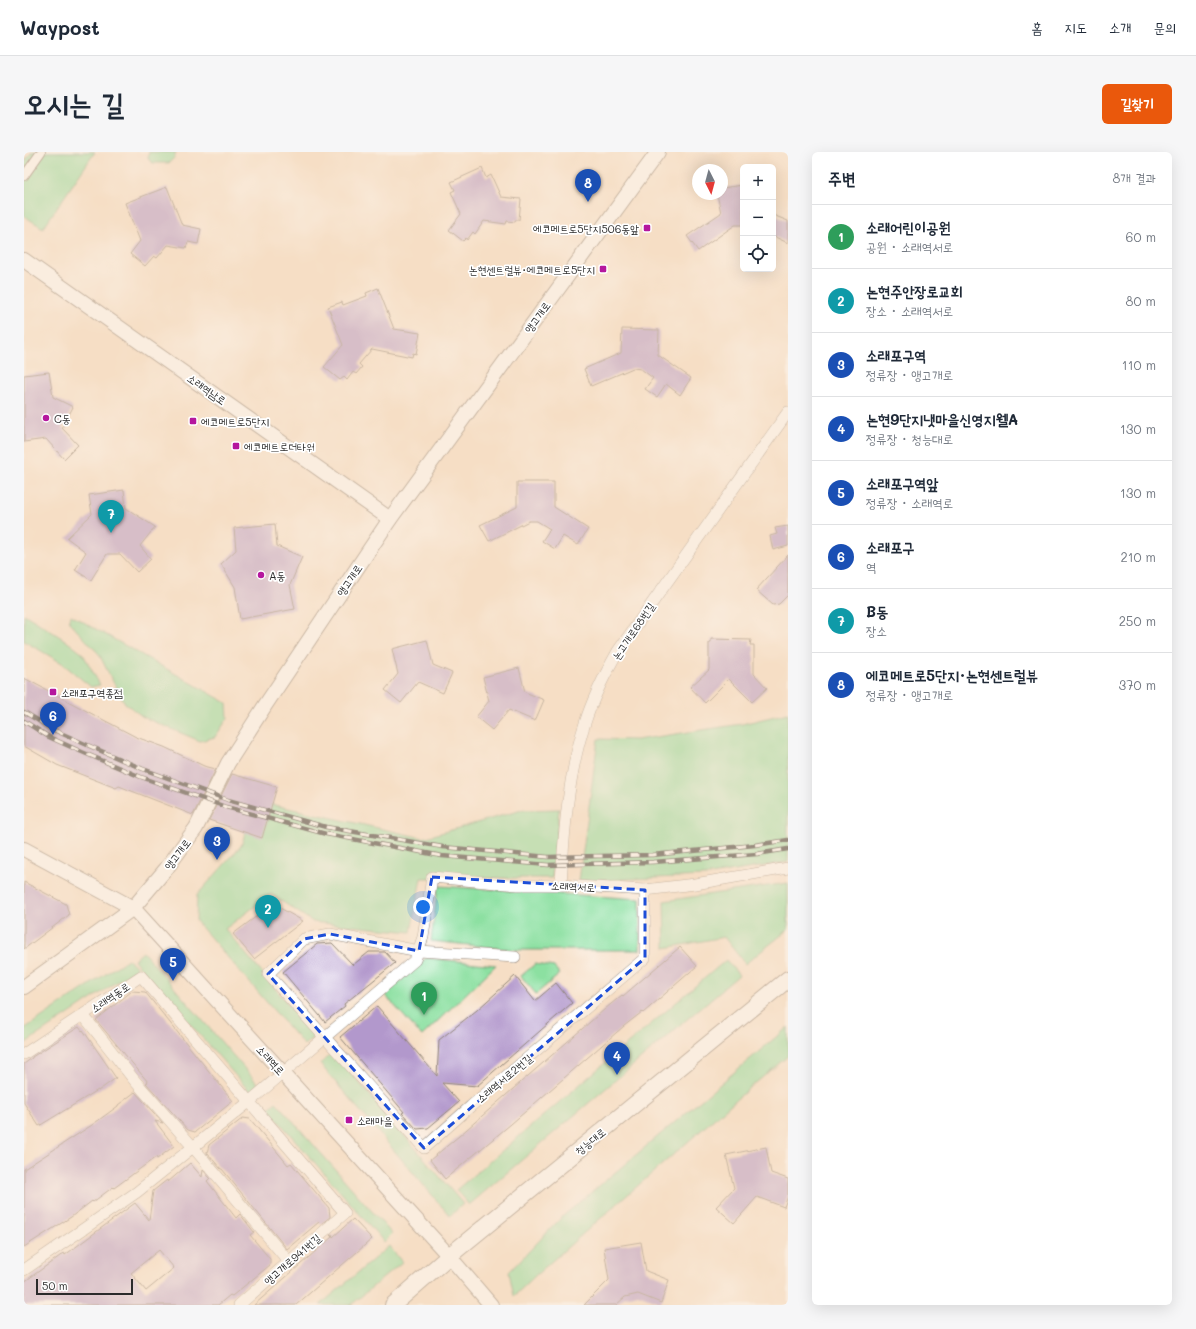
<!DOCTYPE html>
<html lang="ko">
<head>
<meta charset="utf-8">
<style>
	:root { --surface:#fff; --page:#f6f6f7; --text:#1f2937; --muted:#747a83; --line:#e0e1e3; --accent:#ea580c }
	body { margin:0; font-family:Mali,"Poor Story",sans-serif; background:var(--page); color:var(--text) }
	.controls { position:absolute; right:12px; top:12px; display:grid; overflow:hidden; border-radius:6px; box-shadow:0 4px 16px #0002 }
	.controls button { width:36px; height:36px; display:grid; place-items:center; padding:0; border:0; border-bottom:1px solid var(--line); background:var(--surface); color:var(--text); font:20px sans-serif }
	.compass { position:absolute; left:668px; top:12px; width:36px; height:36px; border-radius:50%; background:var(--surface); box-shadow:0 4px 16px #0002; rotate:174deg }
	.scale { position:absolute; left:12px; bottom:10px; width:97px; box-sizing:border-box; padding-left:4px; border:2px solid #2b2b2b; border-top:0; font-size:11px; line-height:14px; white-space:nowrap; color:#2b2b2b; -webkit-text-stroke:3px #fff; paint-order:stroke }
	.you { position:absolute; left:399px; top:755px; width:14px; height:14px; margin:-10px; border:3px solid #fff; border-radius:50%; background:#1a73e8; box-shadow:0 0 0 6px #1a73e833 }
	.badge { display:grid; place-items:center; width:26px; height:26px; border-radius:50%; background:var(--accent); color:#fff; font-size:13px; font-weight:700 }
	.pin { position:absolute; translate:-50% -33px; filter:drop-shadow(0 1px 2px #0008) }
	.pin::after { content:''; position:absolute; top:21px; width:14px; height:12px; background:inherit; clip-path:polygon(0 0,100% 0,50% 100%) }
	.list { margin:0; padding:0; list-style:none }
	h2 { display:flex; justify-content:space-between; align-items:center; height:52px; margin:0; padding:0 16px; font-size:17px }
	h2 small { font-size:13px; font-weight:400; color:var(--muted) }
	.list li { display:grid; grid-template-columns:26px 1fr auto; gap:12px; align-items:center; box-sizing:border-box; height:64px; padding:0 16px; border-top:1px solid var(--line) }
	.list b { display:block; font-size:15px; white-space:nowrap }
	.list p { margin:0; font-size:13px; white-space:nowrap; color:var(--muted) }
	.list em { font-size:13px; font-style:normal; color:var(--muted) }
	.icon { flex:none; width:22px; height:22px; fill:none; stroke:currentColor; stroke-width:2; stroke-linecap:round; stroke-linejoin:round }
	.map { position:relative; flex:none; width:764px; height:1153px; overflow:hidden; border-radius:6px }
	header { display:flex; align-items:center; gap:24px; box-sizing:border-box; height:56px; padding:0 20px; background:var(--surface); border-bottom:1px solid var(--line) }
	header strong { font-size:19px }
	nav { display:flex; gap:22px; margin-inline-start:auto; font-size:14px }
	.intro { display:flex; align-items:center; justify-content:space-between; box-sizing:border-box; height:96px; padding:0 24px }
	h1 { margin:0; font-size:28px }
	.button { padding:10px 18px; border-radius:6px; background:var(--accent); color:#fff; font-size:14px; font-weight:700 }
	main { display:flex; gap:24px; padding:0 24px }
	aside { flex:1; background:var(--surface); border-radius:6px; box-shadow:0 4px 16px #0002 }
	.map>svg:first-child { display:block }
	.green { fill:#8ce0a1; stroke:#5c8666 }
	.building { fill:#b298cc; fill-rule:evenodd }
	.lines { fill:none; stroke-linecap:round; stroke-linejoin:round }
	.pedestrian-casing { stroke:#908478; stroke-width:10 }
	.minor-casing { stroke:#908478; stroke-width:12 }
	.tertiary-casing { stroke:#908478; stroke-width:16 }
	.secondary-casing { stroke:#908478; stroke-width:18 }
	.pedestrian { stroke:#fff; stroke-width:8 }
	.minor { stroke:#fff; stroke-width:11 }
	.tertiary { stroke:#fff; stroke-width:14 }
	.secondary { stroke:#fff; stroke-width:16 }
	.rail-casing { stroke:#2b2b2b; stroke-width:4.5 }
	.rail { stroke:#fff; stroke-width:3; stroke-dasharray:9; stroke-linecap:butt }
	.marked { fill:none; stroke:#1d4ed8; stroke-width:3; stroke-dasharray:8 5; stroke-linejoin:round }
	.poi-dot { fill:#b5179e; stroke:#fff; stroke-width:1.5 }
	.labels { text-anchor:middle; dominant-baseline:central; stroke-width:3.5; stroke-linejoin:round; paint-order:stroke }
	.poi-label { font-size:11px; fill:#2b2b2b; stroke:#fff; text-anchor:start }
	.street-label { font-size:11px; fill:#2b2b2b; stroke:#fff }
</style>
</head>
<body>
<header>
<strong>Waypost</strong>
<nav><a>홈</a><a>지도</a><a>소개</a><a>문의</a></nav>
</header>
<div class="intro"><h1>오시는 길</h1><a class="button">길찾기</a></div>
<main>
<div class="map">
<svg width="764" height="1153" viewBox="0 0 764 1153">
	<rect width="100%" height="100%" fill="#fff"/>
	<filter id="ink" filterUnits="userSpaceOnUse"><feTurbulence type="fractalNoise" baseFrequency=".025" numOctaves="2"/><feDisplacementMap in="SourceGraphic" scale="8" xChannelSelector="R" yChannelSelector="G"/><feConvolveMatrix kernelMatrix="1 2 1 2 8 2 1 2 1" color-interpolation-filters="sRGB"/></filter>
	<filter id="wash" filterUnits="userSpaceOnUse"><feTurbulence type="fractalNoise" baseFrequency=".012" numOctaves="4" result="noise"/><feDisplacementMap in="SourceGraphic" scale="16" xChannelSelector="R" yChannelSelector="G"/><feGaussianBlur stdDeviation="0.9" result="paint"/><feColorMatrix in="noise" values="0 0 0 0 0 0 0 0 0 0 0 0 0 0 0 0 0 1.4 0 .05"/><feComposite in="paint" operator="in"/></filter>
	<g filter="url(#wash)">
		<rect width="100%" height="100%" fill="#f6dec5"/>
		<!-- green -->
		<g class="green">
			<path d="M8,0H71L19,76L0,64V11Z"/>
			<path d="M125,0H152L150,6L145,11H129L124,7Z"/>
			<path d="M0,462L41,488L59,502L76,533L67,535L38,511L0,489Z"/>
			<path d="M47,463L203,551L204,566L191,585L176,589L119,565L101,551L88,528L75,502L45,470Z"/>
			<path d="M764,561V710L681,724L555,729L574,587L612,588L718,572Z"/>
			<path d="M232,649L399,686L498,658L535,657L528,726H397L387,780L289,770L247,742L201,777L291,884L280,893L172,769L173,743L217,694Z"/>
			<path d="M764,731V778L721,812L700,785L641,796L640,749Z"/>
			<path d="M414,734L616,747V798H493L407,789Z"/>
			<path d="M119,800L235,933L226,940L110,808Z"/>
			<path d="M402,806L472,813L398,884L361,843Z"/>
			<path d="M104,807L114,816L0,892V877Z"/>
			<path d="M702,808L715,823L445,1053L432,1038Z"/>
			<path d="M511,812L530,815L536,822L512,842L497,824Z"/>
			<path d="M764,875V904L715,945L512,1123L490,1144L485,1120L538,1065Z"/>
			<path d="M309,900L439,1052L426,1064L296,912Z"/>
			<path d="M252,950L368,1082L360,1090L244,957Z"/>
			<path d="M365,1094L378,1110L327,1153H296Z"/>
		</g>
		<g id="blocks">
			<!-- building -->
			<g class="building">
				<path d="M458,16L462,26L467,23L477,45L497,47L495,68H491V70L483,69L482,72L460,69L451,82L449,80L443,88L442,86L439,89L425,78L437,62L427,40L431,38L427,30Z"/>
				<path d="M719,33V73H711L674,99L663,84L697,61L693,42H698V36Z"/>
				<path d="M143,35L158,73L177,77L174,92L164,90L162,96L144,93L133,106L130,104L121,114L106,102L116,89L101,51Z"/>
				<path d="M749,63L764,69V91L749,84Z"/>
				<path d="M354,136L370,177L396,181L392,202L389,201L388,205L348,197L335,212L338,215L332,222L329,220L323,228L320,225L316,228L300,215L319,193L304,155L318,150L319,153L343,144L342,141Z"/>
				<path d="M598,177L635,178L634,203L667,226L656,243L642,232L633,245L621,237L629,226L617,217L609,216L567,234L560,217L597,201Z"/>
				<path d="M25,220L29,245L49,255L38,276L54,293L40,307L22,287L0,290V223Z"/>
				<path d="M493,330H530V355L564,377L554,393L539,384L531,397L518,389L526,377L513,369H505L465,389L456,373L493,355Z"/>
				<path d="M100,338L102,356L131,375L116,394L127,407L113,420L96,402H83L67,428L51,418L62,400L43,386L68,362L65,343Z"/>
				<path d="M251,372L253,394L278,405L266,433L271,457L216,467L211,435L197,412L212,398L210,376Z"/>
				<path d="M764,374V394L749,398L746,384L753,382L751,376Z"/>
				<path d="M764,403V443L755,452L749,453L732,438Z"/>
				<path d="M687,487L727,488L726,493H730V522L743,536L728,550L705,527L681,551L666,535L685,518V491H687Z"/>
				<path d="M403,488L409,513L428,521L419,541L394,530L377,551L361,538L374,522L368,497Z"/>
				<path d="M495,516L501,540L520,548L511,569L485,558L468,578L452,565L465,549L459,525Z"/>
				<path d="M0,526L112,585L140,595L180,614L192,617L169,663L95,634L92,636L33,613L0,594Z"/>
				<path d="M208,622L253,635L238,686L185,668Z"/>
				<path d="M0,730L42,752L45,763L0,797Z"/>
				<path d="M249,752L279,769L230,807L209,782Z"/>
				<path d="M308,791L329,813L345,800H361L371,811L320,852L321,854L301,870L259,820L293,792Z"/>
				<path d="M656,795L673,814L619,861L618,860L600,874L487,972L421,1027L406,1008L435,984L581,857L598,843L599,844Z"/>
				<path d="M491,824L511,849L532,831L548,851L453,934L418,931L435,950L404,976L393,977L378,961L380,960L316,885L353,854L413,924L415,888L453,858Z"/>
				<path d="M108,839L121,840L209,949L171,980L164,978L122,931L124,930L72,868Z"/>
				<path d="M55,875L58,879L59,878L92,926L74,939V938L15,974L0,951V912L8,906V905Z"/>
				<path d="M111,940L139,971L131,969L150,994L133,1007L132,1005L90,1036L89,1035L69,1050L68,1049L47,1065L0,1095V1017L68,973L94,954V953Z"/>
				<path d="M219,966L226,967L264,1013L267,1011L305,1056L306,1065L297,1072L295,1070L263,1097L198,1017H197L183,1001L185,993Z"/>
				<path d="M742,995L747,1021L764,1027V1044L760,1055L733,1045L710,1071L692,1055L710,1036L702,1003Z"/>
				<path d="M166,1011L178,1025L179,1018L186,1026L183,1029L212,1066L216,1062L230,1080L226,1083L246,1107V1113L208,1144L206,1143L194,1153H0V1130L40,1101L41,1103L111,1051L125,1068L129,1039L143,1028L144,1030ZM135,1098L150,1116L122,1139L107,1121Z"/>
				<path d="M329,1067L348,1087L333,1100L272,1153H230L308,1085L306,1083L308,1082L309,1085Z"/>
				<path d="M617,1090L622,1119L645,1128L637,1151L614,1142L601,1145L592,1153H560L585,1128L580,1096Z"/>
			</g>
		</g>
	</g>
	<g filter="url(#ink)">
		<use href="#blocks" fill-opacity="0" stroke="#908478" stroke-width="1"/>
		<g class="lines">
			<!-- pedestrian casing -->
			<g class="pedestrian-casing">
				<path id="pedestrian" d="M0,24L17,0"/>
			</g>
			<!-- minor casing -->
			<g class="minor-casing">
				<g id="minor">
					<path d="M537,733C540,679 544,623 561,571C569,545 581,522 594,499L764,260"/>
					<path d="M491,805L395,799L306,782L280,787L244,822L400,996L447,954L621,806V738"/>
					<path d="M59,863L111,929L169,995L265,1110"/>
					<path d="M0,902L117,824L321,1061L215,1153"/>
					<path d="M0,1118L113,1040L225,950L391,808L399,785L408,725L494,733H537L621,738L671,732L764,716"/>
				</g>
			</g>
			<!-- tertiary casing -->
			<g class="tertiary-casing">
				<g id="tertiary">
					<path d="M0,108L366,367"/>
					<path d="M0,697L109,756L425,1104L467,1153"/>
					<path d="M0,835L109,756L142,717L172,676L204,611L242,552L366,367L634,0"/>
				</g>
			</g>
			<!-- secondary casing -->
			<g class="secondary-casing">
				<path id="secondary" d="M369,1153L425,1104L764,827"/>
			</g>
			<!-- pedestrian -->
			<use href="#pedestrian" class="pedestrian"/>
			<!-- minor -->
			<use href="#minor" class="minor"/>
			<!-- tertiary -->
			<use href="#tertiary" class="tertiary"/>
			<!-- secondary -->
			<use href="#secondary" class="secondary"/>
			<!-- rail casing -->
			<g class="rail-casing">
				<g id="rail">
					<path d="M0,560L30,578L61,592L119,617L204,648L302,675L419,695L524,705L628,703L731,693L764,688"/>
					<path d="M0,569L25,585L58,600L117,625L202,655L302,682L418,704L524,713L629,710L733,702L764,697"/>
				</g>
			</g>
			<!-- rail -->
			<use href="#rail" class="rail"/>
		</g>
	</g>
	<!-- marked area -->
	<path d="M0 0H764V1153H0ZM408,725L621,738V806L400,996L244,822L280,787L306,782L395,799Z" fill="#f6dec5" fill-opacity=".55" fill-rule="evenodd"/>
	<path class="marked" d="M408,725L621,738V806L400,996L244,822L280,787L306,782L395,799Z"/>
	<!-- markers -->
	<g class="poi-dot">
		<rect x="619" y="72" width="8" height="8" rx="2"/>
		<rect x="575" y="113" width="8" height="8" rx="2"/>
		<circle cx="22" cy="266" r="4"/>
		<rect x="165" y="265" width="8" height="8" rx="2"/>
		<rect x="208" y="290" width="8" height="8" rx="2"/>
		<circle cx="237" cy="423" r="4"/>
		<rect x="25" y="536" width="8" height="8" rx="2"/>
		<rect x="321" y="964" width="8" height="8" rx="2"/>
	</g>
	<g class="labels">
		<!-- poi labels -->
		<g class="poi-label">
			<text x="615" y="76" text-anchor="end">에코메트로5단지506동앞</text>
			<text x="571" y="117" text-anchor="end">논현센트럴뷰·에코메트로5단지</text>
			<text x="30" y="266">C동</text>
			<text x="177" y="269">에코메트로5단지</text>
			<text x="220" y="294">에코메트로더타워</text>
			<text x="245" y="423">A동</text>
			<text x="37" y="540">소래포구역종점</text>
			<text x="333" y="968">소래마을</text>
		</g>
		<!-- street labels -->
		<g class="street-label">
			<text transform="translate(513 165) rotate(-54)">앵고개로</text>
			<text transform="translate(183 237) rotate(35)">소래역남로</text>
			<text transform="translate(325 428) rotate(-56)">앵고개로</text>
			<text transform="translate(609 479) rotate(-56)">논고개로68번길</text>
			<text transform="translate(153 702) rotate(-53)">앵고개로</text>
			<text transform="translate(549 734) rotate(3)">소래역서로</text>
			<text transform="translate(86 845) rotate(-34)">소래역동로</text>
			<text transform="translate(247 908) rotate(48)">소래역로</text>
			<text transform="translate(480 926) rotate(-40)">소래역서로2번길</text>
			<text transform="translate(566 989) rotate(-39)">청능대로</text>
			<text transform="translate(268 1107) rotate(-41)">앵고개로941번길</text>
		</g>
	</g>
</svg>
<div class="controls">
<button>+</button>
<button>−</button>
<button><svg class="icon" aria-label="locate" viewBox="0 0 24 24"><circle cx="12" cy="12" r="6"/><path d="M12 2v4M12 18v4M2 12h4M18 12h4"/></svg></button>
</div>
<svg class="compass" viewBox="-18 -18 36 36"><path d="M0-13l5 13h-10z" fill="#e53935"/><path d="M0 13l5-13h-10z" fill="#747a83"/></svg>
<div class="scale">50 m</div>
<div class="you"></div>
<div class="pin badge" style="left:400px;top:863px;background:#2e9e5b">1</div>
<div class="pin badge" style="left:244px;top:776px;background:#0f9aa8">2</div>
<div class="pin badge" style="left:193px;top:708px;background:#1a4fb4">3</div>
<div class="pin badge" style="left:593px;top:923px;background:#1a4fb4">4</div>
<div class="pin badge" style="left:149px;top:829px;background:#1a4fb4">5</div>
<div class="pin badge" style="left:29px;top:583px;background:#1a4fb4">6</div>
<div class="pin badge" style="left:87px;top:381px;background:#0f9aa8">7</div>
<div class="pin badge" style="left:564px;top:50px;background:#1a4fb4">8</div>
</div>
<aside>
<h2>주변<small>8개 결과</small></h2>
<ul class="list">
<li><span class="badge" style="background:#2e9e5b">1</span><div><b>소래어린이공원</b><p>공원 · 소래역서로</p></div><em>60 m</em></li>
<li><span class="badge" style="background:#0f9aa8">2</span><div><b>논현주안장로교회</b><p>장소 · 소래역서로</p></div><em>80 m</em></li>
<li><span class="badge" style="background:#1a4fb4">3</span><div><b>소래포구역</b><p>정류장 · 앵고개로</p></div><em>110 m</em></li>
<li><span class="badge" style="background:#1a4fb4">4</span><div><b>논현9단지냇마을신영지웰A</b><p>정류장 · 청능대로</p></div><em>130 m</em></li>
<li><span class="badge" style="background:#1a4fb4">5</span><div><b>소래포구역앞</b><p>정류장 · 소래역로</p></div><em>130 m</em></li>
<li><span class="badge" style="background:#1a4fb4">6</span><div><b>소래포구</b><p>역</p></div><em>210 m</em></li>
<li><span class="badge" style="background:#0f9aa8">7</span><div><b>B동</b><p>장소</p></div><em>250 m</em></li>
<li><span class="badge" style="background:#1a4fb4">8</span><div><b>에코메트로5단지·논현센트럴뷰</b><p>정류장 · 앵고개로</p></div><em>370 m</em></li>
</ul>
</aside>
</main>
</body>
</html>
